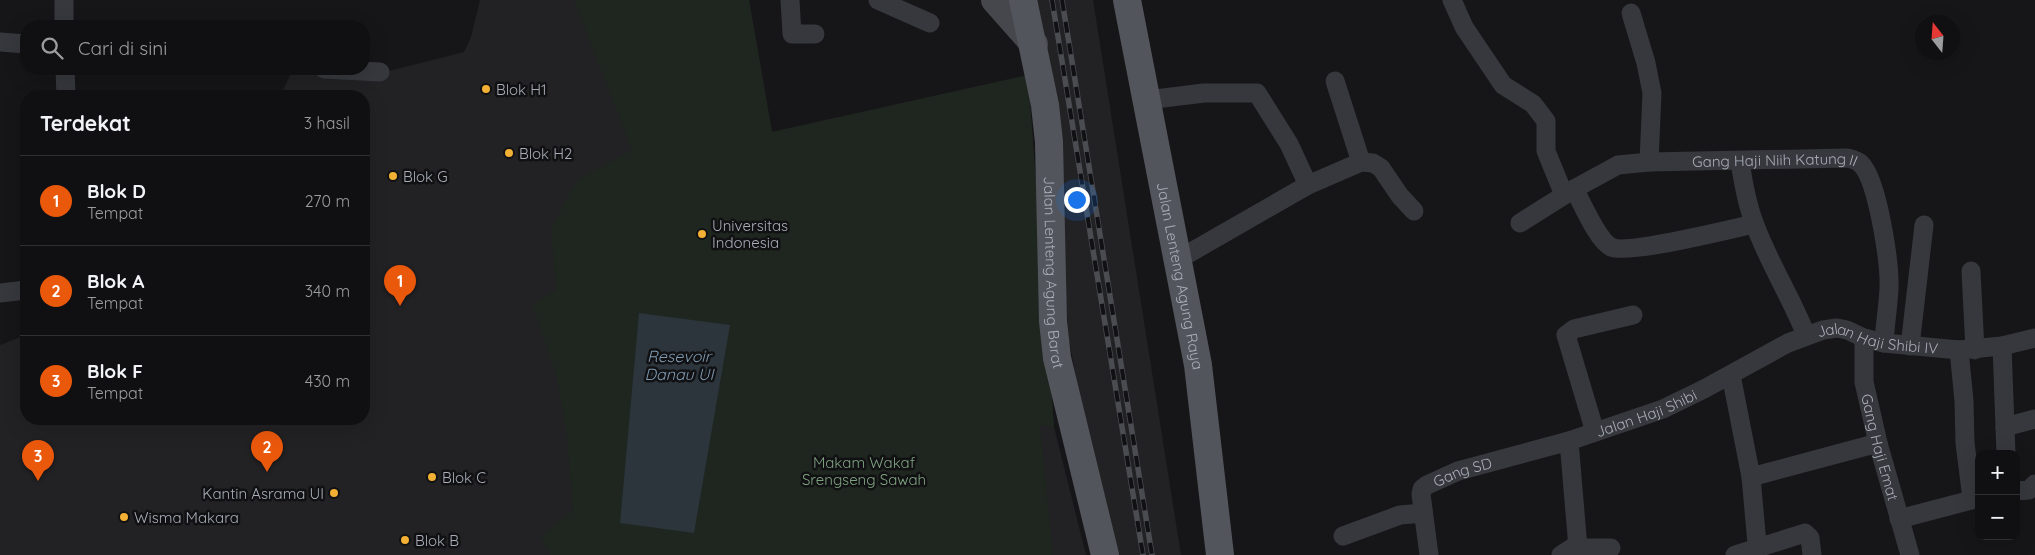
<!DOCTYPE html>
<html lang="id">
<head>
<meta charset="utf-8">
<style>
	:root { --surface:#101012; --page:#1e1e20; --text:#f1f3f6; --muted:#9c9d9f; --line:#303032; --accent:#ea580c }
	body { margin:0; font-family:Quicksand,sans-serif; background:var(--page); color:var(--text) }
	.controls { position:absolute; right:15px; bottom:15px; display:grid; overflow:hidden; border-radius:10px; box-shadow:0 5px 20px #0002 }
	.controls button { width:45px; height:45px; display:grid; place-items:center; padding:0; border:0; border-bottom:1px solid var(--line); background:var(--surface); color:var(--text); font:25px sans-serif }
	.compass { position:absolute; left:1915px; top:15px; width:45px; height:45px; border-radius:50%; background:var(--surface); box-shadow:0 5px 20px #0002; rotate:343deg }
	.you { position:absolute; left:1076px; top:199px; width:18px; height:18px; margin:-12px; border:4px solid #fff; border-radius:50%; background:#1a73e8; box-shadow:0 0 0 8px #1a73e833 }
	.badge { display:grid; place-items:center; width:32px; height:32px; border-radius:50%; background:var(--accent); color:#fff; font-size:16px; font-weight:700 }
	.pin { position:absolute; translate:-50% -41px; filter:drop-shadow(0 1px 2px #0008) }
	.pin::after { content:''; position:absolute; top:26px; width:18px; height:15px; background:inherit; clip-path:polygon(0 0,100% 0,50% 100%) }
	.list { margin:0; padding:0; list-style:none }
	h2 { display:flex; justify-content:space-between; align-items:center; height:65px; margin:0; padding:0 20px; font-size:21px }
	h2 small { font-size:16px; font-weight:400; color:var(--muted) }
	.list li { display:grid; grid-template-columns:32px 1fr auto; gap:15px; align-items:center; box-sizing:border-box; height:90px; padding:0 20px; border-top:1px solid var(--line) }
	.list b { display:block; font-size:19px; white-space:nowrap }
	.list p { margin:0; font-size:16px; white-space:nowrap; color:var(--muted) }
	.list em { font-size:16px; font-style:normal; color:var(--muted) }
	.icon { flex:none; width:28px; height:28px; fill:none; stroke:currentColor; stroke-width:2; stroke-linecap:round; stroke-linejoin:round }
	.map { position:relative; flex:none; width:2035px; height:555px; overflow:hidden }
	.search { position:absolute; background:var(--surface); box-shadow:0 5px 20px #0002; left:20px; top:20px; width:350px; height:55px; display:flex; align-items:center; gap:12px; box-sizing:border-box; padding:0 18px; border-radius:20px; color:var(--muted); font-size:19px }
	.panel { position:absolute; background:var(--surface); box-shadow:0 5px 20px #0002; left:20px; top:90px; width:350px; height:335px; border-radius:20px }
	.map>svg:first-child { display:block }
	.built { fill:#222225 }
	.green { fill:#1e261f }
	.water { fill:#2c353c }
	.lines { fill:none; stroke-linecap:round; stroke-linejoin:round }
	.street { stroke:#37383d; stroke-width:19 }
	.secondary { stroke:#45474d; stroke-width:28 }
	.primary { stroke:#53555c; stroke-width:28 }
	.rail-casing { stroke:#4a4c52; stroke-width:5.5 }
	.rail { stroke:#111113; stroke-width:4; stroke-dasharray:11; stroke-linecap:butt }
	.poi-dot { fill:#f2b134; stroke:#111113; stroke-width:2 }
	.labels { text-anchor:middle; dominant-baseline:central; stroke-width:5; stroke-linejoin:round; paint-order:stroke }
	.poi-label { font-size:15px; fill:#a8adb8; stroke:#111113; text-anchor:start }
	.street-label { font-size:15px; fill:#a8adb8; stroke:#111113 }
	.park-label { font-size:15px; fill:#7fa381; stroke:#111113 }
	.water-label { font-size:16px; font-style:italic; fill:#7f9bb3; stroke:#111113 }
</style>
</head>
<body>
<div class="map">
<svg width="2035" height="555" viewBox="0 0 2035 555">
	<rect width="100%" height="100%" fill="#161618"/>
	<!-- built -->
	<g class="built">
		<path d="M480,0H749L772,132L1028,75L1054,427L1086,555H0V345L26,335V419H364V96H280L293,69L389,71L464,52L471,37Z"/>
		<path d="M1034,0H1093L1181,555H1115L1080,399L1069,340L1052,103Z"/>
	</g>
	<!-- green -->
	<path class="green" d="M574,0H749L772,132L1028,75L1054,427L1040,425L1053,555H550L541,537L573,510L567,436L557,378L532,304L556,290L551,229L577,180L632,150Z"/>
	<!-- water -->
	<path class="water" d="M639,313L730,325L694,533L620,523Z"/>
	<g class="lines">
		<!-- street -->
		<g class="street">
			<path d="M64,0V26"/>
			<path d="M790,0L792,34H815"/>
			<path d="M878,0L930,23"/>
			<path d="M1452,0L1464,27L1503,85L1533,104L1546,121V151L1564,195"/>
			<path d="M1631,13L1646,63L1652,93L1649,162"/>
			<path d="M0,42L26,44"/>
			<path d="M65,69L66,96"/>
			<path d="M324,69L380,72"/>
			<path d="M1335,81L1361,162"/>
			<path d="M1147,100L1204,93H1257L1289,144L1308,185"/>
			<path d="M1740,161C1743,182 1747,205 1755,225C1769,263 1791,297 1806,335"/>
			<path d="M1574,189C1582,202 1597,240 1611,247C1627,255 1731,229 1754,224"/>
			<path id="s1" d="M1520,223L1574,189L1618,165L1649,162L1847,158C1851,159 1857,160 1861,164C1878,181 1890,264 1889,289C1888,307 1885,325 1884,343"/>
			<path d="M1179,259L1308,185L1361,162L1373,163L1381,168L1400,196L1414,211"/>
			<path d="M1971,271L1975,350"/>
			<path d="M0,293L26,290"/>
			<path id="s2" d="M1864,338V382L1878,443L1910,555"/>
			<path d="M1910,346L1924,225"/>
			<path d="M2002,346L2006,454"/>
			<path d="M1959,350L1964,401L1965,443L1972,499"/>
			<path d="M1731,375L1751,477L1758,555"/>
			<path d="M2005,427L2035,419"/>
			<path d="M1595,432L1566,335L1574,329L1633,315"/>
			<path d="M1569,441L1578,548"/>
			<path d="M1751,477L1878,443"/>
			<path d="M2016,491L2029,490L2035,484"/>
			<path d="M1899,519L1979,498"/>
			<path d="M1343,536L1400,515L1423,513"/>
			<path id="s3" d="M1429,555L1421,494L1422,489L1427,485L1458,471L1569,441L1663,409L1704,389L1788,343L1823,330L1837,328L1847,330L1864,338L1884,343L1959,350L2002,346L2035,338"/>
			<path d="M1561,555L1572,548H1611"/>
			<path d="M1735,555L1805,533L1810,538L1812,555"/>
		</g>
		<!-- secondary -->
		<path class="secondary" d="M995,0L1034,44"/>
		<!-- primary -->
		<g class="primary">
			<path id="s4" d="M1023,0L1045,105L1049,142L1053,321L1057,358L1105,555"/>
			<path id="s5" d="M1127,0L1198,365L1220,555"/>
		</g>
		<!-- rail casing -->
		<g class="rail-casing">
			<g id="rail">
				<path d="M1052,0L1143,555"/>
				<path d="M1062,0L1152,555"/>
			</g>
		</g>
		<!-- rail -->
		<use href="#rail" class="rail"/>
	</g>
	<!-- markers -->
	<g class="poi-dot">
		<circle cx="486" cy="89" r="5"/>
		<circle cx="509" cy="153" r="5"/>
		<circle cx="393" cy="176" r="5"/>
		<circle cx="702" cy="234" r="5"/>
		<circle cx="432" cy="477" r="5"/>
		<circle cx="334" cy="493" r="5"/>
		<circle cx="124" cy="517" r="5"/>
		<circle cx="405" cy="540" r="5"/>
	</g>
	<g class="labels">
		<!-- poi labels -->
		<g class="poi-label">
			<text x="496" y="89">Blok H1</text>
			<text x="519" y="153">Blok H2</text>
			<text x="403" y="176">Blok G</text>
			<text x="712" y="225">Universitas<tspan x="712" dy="17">Indonesia</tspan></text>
			<text x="442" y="477">Blok C</text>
			<text x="324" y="493" text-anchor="end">Kantin Asrama UI</text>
			<text x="134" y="517">Wisma Makara</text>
			<text x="415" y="540">Blok B</text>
		</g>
		<!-- street labels -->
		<g class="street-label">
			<text stroke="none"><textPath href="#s1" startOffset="271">Gang Haji Niih Katung II</textPath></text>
			<text stroke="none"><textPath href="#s4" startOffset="275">Jalan Lenteng Agung Barat</textPath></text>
			<text stroke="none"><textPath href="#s5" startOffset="281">Jalan Lenteng Agung Raya</textPath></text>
			<text stroke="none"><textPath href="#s3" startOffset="556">Jalan Haji Shibi IV</textPath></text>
			<text stroke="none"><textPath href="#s3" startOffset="304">Jalan Haji Shibi</textPath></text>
			<text stroke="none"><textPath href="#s2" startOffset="111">Gang Haji Emat</textPath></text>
			<text stroke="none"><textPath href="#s3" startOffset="111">Gang SD</textPath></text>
		</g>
		<!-- park labels -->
		<g class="park-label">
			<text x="864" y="462">Makam Wakaf<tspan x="864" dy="17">Srengseng Sawah</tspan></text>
		</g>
		<!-- water labels -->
		<g class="water-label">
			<text x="679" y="356">Resevoir<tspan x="679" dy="18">Danau UI</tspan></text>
		</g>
	</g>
</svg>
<div class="controls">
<button>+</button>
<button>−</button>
</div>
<svg class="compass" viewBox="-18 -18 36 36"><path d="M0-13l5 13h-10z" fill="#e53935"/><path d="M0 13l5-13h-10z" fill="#9c9d9f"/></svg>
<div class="you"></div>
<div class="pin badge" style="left:400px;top:306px">1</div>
<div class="pin badge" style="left:267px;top:472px">2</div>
<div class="pin badge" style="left:38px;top:481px">3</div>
<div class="search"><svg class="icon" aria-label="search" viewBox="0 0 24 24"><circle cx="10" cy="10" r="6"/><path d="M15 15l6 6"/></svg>Cari di sini</div>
<section class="panel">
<h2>Terdekat<small>3 hasil</small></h2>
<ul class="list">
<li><span class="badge">1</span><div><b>Blok D</b><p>Tempat</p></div><em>270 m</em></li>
<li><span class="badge">2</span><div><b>Blok A</b><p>Tempat</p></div><em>340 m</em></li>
<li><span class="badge">3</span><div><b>Blok F</b><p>Tempat</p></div><em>430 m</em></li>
</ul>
</section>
</div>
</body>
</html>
